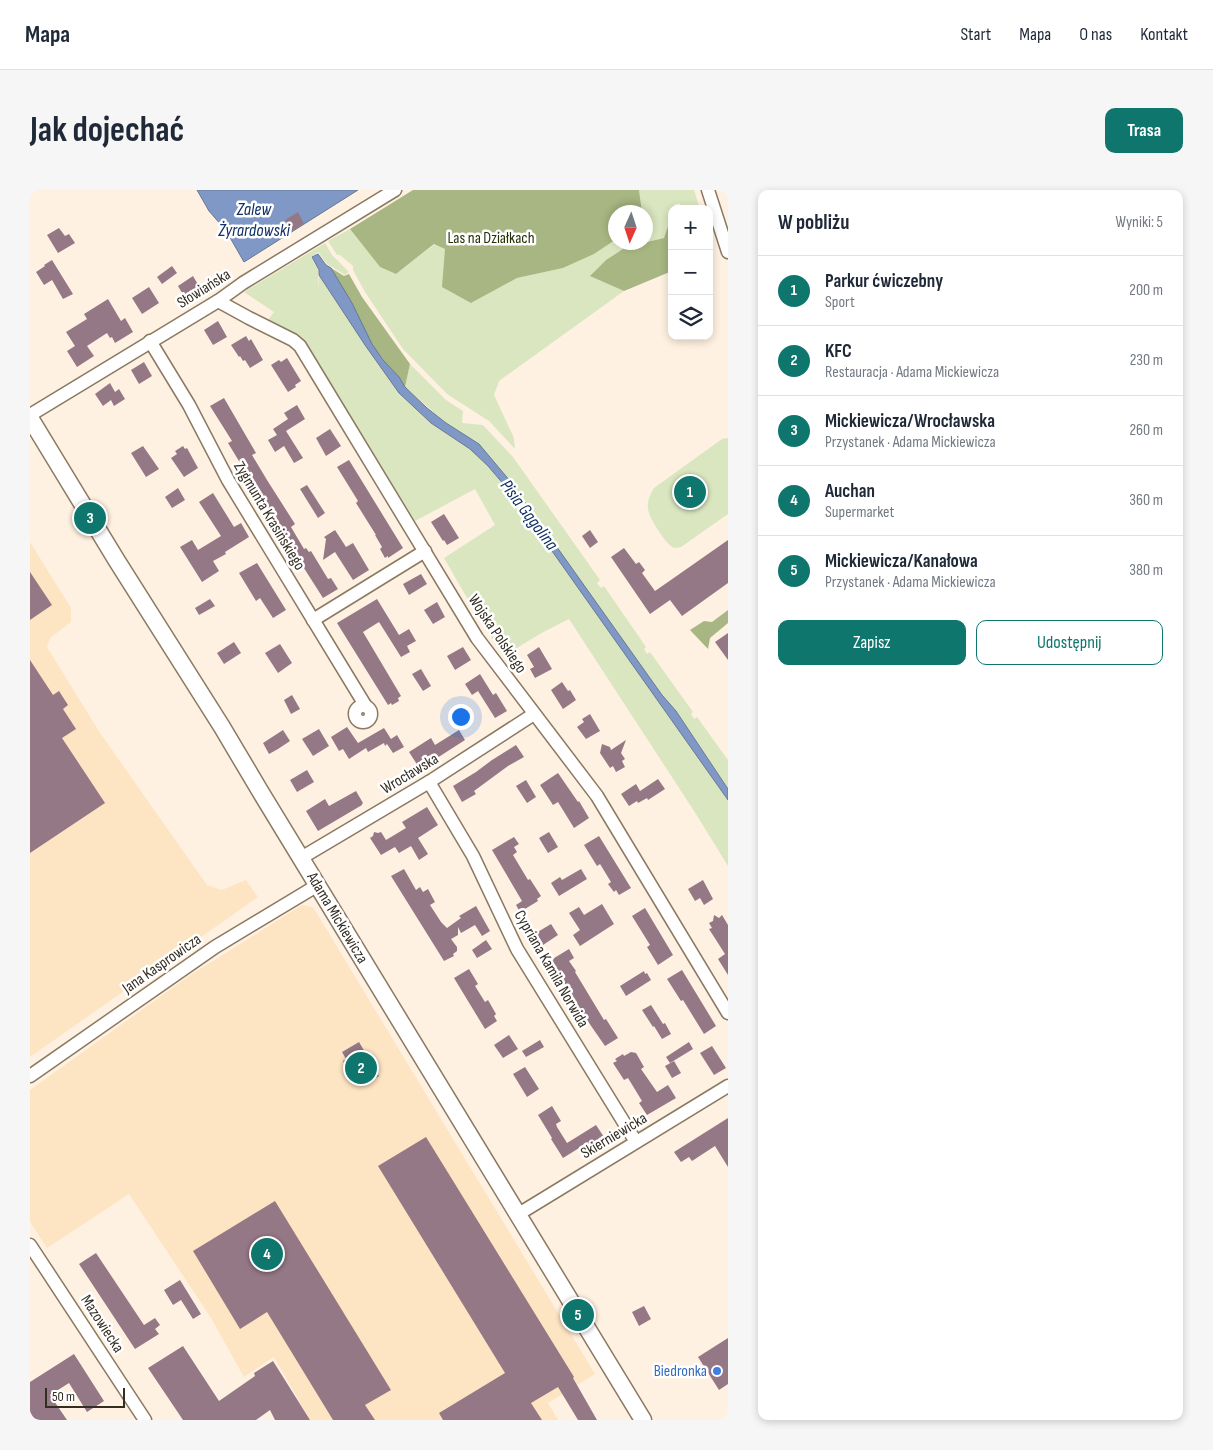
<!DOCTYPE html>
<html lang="pl">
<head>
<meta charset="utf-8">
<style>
	:root { --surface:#fff; --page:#f6f6f7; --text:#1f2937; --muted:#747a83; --line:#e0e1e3; --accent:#0f766e }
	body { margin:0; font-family:"Sofia Sans Condensed",sans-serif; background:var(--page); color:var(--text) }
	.controls { position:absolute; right:15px; top:15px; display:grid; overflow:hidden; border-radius:10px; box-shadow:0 2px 8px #0003 }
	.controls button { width:45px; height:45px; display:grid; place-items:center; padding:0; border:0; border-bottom:1px solid var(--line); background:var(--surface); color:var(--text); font:25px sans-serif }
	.compass { position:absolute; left:578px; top:15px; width:45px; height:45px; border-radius:50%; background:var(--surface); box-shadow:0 2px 8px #0003; rotate:183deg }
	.scale { position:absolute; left:15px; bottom:12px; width:80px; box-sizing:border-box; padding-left:5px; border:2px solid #342d22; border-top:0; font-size:14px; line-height:18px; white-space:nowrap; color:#342d22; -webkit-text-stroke:4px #fff; paint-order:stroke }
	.you { position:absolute; left:430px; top:526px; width:18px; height:18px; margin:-12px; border:4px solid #fff; border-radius:50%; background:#1a73e8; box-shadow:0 0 0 8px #1a73e833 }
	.badge { display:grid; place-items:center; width:32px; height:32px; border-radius:50%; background:var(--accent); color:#fff; font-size:16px; font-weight:700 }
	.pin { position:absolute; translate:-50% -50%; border:2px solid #fff; box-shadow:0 1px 5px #0006 }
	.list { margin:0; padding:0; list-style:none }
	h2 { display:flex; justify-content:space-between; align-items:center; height:65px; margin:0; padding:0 20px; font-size:21px }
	h2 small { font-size:16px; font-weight:400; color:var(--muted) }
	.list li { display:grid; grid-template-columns:32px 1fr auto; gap:15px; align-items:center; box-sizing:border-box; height:70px; padding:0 20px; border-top:1px solid var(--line) }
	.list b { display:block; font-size:19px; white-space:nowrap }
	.list p { margin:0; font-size:16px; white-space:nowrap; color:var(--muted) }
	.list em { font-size:16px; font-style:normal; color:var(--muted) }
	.actions { display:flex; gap:10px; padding:15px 20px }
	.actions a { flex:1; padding:11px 0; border:1px solid var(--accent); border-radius:10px; text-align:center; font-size:18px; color:var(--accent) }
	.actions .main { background:var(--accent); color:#fff }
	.icon { flex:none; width:28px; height:28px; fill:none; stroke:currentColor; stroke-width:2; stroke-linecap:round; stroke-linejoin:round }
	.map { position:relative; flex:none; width:698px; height:1230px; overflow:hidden; border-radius:10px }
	header { display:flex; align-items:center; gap:30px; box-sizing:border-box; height:70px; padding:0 25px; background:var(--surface); border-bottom:1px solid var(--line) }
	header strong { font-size:24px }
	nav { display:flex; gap:28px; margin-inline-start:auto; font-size:18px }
	.intro { display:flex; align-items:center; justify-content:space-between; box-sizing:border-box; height:120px; padding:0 30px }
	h1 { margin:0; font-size:35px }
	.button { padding:12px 22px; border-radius:10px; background:var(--accent); color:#fff; font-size:18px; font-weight:700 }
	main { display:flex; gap:30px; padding:0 30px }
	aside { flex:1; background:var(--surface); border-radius:10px; box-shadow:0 2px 8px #0003 }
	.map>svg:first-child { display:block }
	.built { fill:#fde4c3 }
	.green { fill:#dae6c0 }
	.forest { fill:#a7b682 }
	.water { fill:#7f98c6; stroke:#687895 }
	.building { fill:#957886 }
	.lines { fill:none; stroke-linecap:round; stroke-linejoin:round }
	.minor-casing { stroke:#8b7961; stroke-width:15 }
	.tertiary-casing { stroke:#8b7961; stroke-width:19 }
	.minor { stroke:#fff; stroke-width:12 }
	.tertiary { stroke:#fff; stroke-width:16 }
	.shop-dot { fill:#3f7fe0; stroke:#fff; stroke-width:2 }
	.labels { text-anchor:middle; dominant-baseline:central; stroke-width:5; stroke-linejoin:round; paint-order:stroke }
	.park-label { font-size:16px; fill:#262f06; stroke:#fff }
	.street-label { font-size:16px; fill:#342d22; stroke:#fff }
	.shop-label { font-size:16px; fill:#366cbe; stroke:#fff; text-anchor:end }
	.water-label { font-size:18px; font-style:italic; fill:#122f66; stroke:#fff }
</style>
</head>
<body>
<header>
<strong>Mapa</strong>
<nav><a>Start</a><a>Mapa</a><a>O nas</a><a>Kontakt</a></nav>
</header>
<div class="intro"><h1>Jak dojechać</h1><a class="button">Trasa</a></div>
<main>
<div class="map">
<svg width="698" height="1230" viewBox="0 0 698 1230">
	<rect width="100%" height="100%" fill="#fef1e1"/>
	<!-- built -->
	<g class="built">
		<path d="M0,352L41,418V432L20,448L17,457L70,543L177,695L192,700L216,690L228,707L0,867Z"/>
		<path d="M272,715L283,717L565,1184L518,1213L528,1230H280L244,1167L214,1187L181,1128L99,1004L17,1058L0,1032V900L159,786Z"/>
	</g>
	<!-- green -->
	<g class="green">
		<path d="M609,0H664L670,19H651L650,13L644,15L643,19H642V24L634,48C601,56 584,58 561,86L594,101L469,191L464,205L484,248L485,259L459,231L417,204L373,159L335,102L323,80V76L310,65H307L298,51L320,39L350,77L366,84L405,54L415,59L441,113L487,88L533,78L564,64L585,50L586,52H616V22H612Z"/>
		<path d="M295,53L302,65L319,82L315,85L297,74L288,62L281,67L288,80L289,101V85L335,155L369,203L401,233L440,259L458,276L481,303L698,610V676L666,624L539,429C516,440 495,452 474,467L444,420L414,368L465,335L445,299L385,331L270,149L238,130L244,122L214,102Z"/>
		<path d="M380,174L416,210L433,221L432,233L453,235L483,267L570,390L567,393L571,398L574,396L616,457L614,459L617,464L620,462L663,522L661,524L664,529L667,527L698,570V599L646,521L632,505L543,381L449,255L416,233L375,197Z"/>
		<path d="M698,248V324L651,357L644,358C637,354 633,347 628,340C618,324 613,316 624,298L692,249Z"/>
	</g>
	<!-- forest -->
	<g class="forest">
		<path d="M383,0H609L612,22H586L585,50L564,64L533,78L487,88L441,113L412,97L415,59L404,54L366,84L350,77L320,39Z"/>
		<path d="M642,24V81L594,101L560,86L576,70L596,57L634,48Z"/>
		<path d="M301,78L314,86L319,84L332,107L380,174L375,197C366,182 351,170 342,154C327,130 315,103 301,78Z"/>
		<path d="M698,420V433L680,448L678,459L660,440L674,431L682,432Z"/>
	</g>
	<!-- water -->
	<g class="water">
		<path d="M167,0H328L214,72L194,37L192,36L179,21Z"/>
		<path d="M288,64L296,75L301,78L322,113L342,154L353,170L369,187L375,197L397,218L416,233L449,254L480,291L632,505L646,521L698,599V610L481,303L458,276L440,259L401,233L369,203L335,155L289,85V80L282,67Z"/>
	</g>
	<!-- building -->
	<g class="building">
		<path d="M268,22L274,34L262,41L255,30Z"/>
		<path d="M29,38L35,46L39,44L45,53L28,63L17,45Z"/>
		<path d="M22,70L43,104L33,109L22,90L14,95L6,82L15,76L14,75Z"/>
		<path d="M142,76L147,83L132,94L127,87Z"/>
		<path d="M163,86L170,98L155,108L148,96Z"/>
		<path d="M119,97L129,113L112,124L102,108Z"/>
		<path d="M78,109L91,131L95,128L103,142L85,153L82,147L80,148L77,143L57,156L64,166L47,177L37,161L45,156L36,142L57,129L54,124Z"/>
		<path d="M188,131L197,147L183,155L174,140Z"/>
		<path d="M216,146L219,151L221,149L233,170L220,178L215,170L213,171L210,166L209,167L201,155Z"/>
		<path d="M257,168L271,191L265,195L266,197L258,202L241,175L249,170L251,172Z"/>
		<path d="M114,172L122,186L109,194L101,180Z"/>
		<path d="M80,193L85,202L89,199L95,209L84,216L81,210L73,216L65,204Z"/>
		<path d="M194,208L226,263L222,265L237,290L265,334L261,337L274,359L276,358L279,362L281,361L298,389L301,388L308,399L293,408L272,375L270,377L256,353L258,352L198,253L202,251L180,216Z"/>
		<path d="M267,215L275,229L256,241L273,268L264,273L254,256L245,262L238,250L247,245L243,239L258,229L254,223Z"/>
		<path d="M300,239L311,256L296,266L286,248Z"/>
		<path d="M113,256L129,279L116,287L101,263Z"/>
		<path d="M153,256L155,259L157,258L168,278L154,287L141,268L147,264L145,261Z"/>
		<path d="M319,270L373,358L358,368V366L355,368L350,359L352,357L345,345H346L326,313L328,311L307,277Z"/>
		<path d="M277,295L295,323L288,328L270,299Z"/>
		<path d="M148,298L155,310L142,318L135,307Z"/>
		<path d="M183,303L204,337L211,333L219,347L195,362L196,364L183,371L189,381L172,392L150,357L162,350L168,360L191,346L169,312Z"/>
		<path d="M414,324L429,348L417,355L414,350L413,351L401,332Z"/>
		<path d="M305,340L316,357L323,353L339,380L323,390L305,362L293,370L296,349L294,347Z"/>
		<path d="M560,340L568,352L560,358L552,346Z"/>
		<path d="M698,350V393L652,426L640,410L620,424L581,367L594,358L606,374L609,372L615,380L612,383L625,401L638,392Z"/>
		<path d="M227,373L256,420L243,428L230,408L226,411L209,383Z"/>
		<path d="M0,382L22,415L0,430Z"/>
		<path d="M391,384L397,394L379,405L373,394Z"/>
		<path d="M180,409L185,416L169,425L165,418Z"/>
		<path d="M347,409L369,445L379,439L386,451L377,456L380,462L371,467L349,432L333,442L371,506L368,508L369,511L362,515L361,513L358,515L307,433Z"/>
		<path d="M407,412L415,427L403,434L394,420Z"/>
		<path d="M698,443V470L685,452Z"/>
		<path d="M204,452L211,463L194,474L187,463Z"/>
		<path d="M250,454L262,473L248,483L235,463Z"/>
		<path d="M433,457L441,470L425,480L417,466Z"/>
		<path d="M509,457L522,479L505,488L500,479L504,477L497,465Z"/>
		<path d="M0,470L23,505L29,501L38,515L33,519L46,539L32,548L75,613L0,663Z"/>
		<path d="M391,479L401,496L393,501L382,484Z"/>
		<path d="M450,484L463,505L466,503L477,521L465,528L448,501L442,505L435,494Z"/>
		<path d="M532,492L538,501L540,500L546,510L533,519L521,500Z"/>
		<path d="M262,505L270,519L261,524L254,510Z"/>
		<path d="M560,524L570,541L556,549L547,537L554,532L552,529Z"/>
		<path d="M317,537L328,553L354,538L361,549L367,545L374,557L363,563L357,554L355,556L354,553L338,562L336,558L319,569L313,559L309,561L301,547Z"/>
		<path d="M289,539L299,556L283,566L272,549Z"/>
		<path d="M253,540L260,551L248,559L239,564L233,553Z"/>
		<path d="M429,540L435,550L390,579L379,562L401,548L405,555Z"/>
		<path d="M596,550L591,563L595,569L592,571L595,577L586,582L583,576L580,578L570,563L572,554L580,557L581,560Z"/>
		<path d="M486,555L494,567L478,576L444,601L446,604L432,612L423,596L446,582L462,570Z"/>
		<path d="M277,580L284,592L267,602L260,590Z"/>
		<path d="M528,583L548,612L549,611L559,628L544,638L528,612L523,615L510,595Z"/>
		<path d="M628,589L635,599L618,610L617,608L608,613L607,611L599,616L591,604L606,594L610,601Z"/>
		<path d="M496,590L506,607L497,613L486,596Z"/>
		<path d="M326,601L333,613L332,614V615L288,641L276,621L295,609L299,616Z"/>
		<path d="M397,617L408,635L388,648L398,664L389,670L381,656L369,663L365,657L351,665L340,648L343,646L344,642L348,643L351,642L356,650L376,638L372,632Z"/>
		<path d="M519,642L528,657L518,663L509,648Z"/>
		<path d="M569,646L601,698L589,705L586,700L584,702L578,694L581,692L570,674L567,676L554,655Z"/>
		<path d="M484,647L489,654L484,657L487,662L483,665L498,690L500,689L511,706L507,709L508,711L490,722L486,715L492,711L462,660Z"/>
		<path d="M374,679L386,700L390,697L393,702L398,699L405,712L400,715L411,732L417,738L431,728L429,726L446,716L460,741L452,746L445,735L431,743L428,737V745L421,749L427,757V761L423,764L424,766L414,771L361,686Z"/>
		<path d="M551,679L557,689L529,706L521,693L530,687L532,690Z"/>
		<path d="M673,690L683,709L674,715L670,708L665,711L658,699Z"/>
		<path d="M572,714L584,734L550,756L543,745L550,740L539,723L549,717L554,725Z"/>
		<path d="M615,718L643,765L628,775L617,757L620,755L602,726Z"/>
		<path d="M684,725L689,728L692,725L698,735V785L688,769L695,764L679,739L682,738L679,733L683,731Z"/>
		<path d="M521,734L528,745L513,755L506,743Z"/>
		<path d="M456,750L462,759L447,768L442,760Z"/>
		<path d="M539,759L544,768L539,771L546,781L545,782L574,830L576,829L588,848L575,856L548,817L529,784L524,786L516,773Z"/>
		<path d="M439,779L448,794L445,796L455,812L458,810L466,824L464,826L467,831L455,839L424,788Z"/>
		<path d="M652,780L686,836L674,844L653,810L651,811L637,789Z"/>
		<path d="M614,781L615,784L617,783L621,790L596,806L590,796Z"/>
		<path d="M621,815L633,834L635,833L641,844L632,849L624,836L623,837L612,820Z"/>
		<path d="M479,845L488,859L473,868L464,855Z"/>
		<path d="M510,850L514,857L496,867L492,861Z"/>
		<path d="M329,852L349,886L333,896L326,886L323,887L313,871L316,869L312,862Z"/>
		<path d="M659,852L663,859L640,873L636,867Z"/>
		<path d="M682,856L696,878L684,885L670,863Z"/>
		<path d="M601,862L606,863L614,877L611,879L627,902L638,895L646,908L617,925L609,913L612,911L598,888L594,890L583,873L587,871L585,869L593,864L594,866Z"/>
		<path d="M644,871L651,883L642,888L635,876Z"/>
		<path d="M495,877L509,899L497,907L483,884Z"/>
		<path d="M522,916L531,931L526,934L527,937L537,953L566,935L574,947L556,958L554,955L533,968L521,949L522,948L508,925Z"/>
		<path d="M698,928V977L685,956L662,971L659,967L651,972L644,962Z"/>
		<path d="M396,947L544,1187L543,1188L567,1230H548L528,1197L501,1213L512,1230H413L409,1223L475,1183L348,976Z"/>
		<path d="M245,1011L361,1200L335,1215L345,1230H303L237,1122L210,1139L163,1061Z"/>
		<path d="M66,1063L114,1135L125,1128L130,1135L125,1139L129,1144L105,1159L49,1074Z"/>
		<path d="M150,1090L171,1124L163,1129L151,1110L143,1115L134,1100Z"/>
		<path d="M614,1116L621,1129L609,1136L602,1122Z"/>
		<path d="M698,1148V1194L689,1200L668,1167Z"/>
		<path d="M153,1156L189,1211L225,1186L224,1183L243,1171L280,1230H245L240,1220L226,1230H153L118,1178Z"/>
		<path d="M44,1164L74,1211L57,1222L39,1193L20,1205L37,1230H5L0,1222V1192Z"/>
	</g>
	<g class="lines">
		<!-- minor casing -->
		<g class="minor-casing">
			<g id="minor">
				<path d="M678,0L698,62"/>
				<path d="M188,111L219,128L263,150L270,156L447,448L567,606L698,823"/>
				<path d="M120,151L159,215L198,290L335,515"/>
				<path d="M0,225L188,111L213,93L365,0"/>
				<path d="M283,430L395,361"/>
				<circle cx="333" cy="524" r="8"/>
				<path d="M399,592L443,666L487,759L606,952"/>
				<path d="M271,668L399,592L504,524"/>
				<path d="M0,886L185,757L288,695"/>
				<path d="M487,1025L698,896"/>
				<path d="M0,1055L115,1230"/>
			</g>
		</g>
		<!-- tertiary casing -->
		<g class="tertiary-casing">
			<path id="tertiary" d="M0,228L87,371L192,537L230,601L613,1230"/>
		</g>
		<!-- minor -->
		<use href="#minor" class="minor"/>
		<!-- tertiary -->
		<use href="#tertiary" class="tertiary"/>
	</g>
	<!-- markers -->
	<circle class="shop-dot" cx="687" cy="1181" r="5"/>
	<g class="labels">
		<!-- park labels -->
		<g class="park-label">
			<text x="461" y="48">Las na Działkach</text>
		</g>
		<!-- street labels -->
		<g class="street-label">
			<text transform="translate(174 99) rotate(-32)">Słowiańska</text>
			<text transform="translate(239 326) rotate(59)">Zygmunta Krasińskiego</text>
			<text transform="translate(467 444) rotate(56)">Wojska Polskiego</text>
			<text transform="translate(380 584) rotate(-31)">Wrocławska</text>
			<text transform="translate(307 728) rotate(59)">Adama Mickiewicza</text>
			<text transform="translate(132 774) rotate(-35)">Jana Kasprowicza</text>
			<text transform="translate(521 779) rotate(60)">Cypriana Kamila Norwida</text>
			<text transform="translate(584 946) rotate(-31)">Skierniewicka</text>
			<text transform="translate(72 1134) rotate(57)">Mazowiecka</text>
		</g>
		<!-- shop labels -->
		<g class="shop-label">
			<text x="677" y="1181">Biedronka</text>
		</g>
		<!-- water labels -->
		<g class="water-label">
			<text x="224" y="19">Zalew<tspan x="224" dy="21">Żyrardowski</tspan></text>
			<text transform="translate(499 325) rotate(53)">Pisia Gągolina</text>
		</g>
	</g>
</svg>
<div class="controls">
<button>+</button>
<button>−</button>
<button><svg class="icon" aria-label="layers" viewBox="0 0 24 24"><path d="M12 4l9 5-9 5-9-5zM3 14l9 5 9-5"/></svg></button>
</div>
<svg class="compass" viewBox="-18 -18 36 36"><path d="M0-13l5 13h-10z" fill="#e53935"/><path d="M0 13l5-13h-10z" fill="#747a83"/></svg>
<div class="scale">50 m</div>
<div class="you"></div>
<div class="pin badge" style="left:660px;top:302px">1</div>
<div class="pin badge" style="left:331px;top:878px">2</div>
<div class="pin badge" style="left:60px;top:328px">3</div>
<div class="pin badge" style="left:237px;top:1064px">4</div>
<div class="pin badge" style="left:548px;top:1125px">5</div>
</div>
<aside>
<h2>W pobliżu<small>Wyniki: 5</small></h2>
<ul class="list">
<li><span class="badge">1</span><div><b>Parkur ćwiczebny</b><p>Sport</p></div><em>200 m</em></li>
<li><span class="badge">2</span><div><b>KFC</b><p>Restauracja · Adama Mickiewicza</p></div><em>230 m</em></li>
<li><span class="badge">3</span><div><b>Mickiewicza/Wrocławska</b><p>Przystanek · Adama Mickiewicza</p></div><em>260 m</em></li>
<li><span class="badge">4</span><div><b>Auchan</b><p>Supermarket</p></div><em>360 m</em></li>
<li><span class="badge">5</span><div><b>Mickiewicza/Kanałowa</b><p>Przystanek · Adama Mickiewicza</p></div><em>380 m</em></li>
</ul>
<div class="actions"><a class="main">Zapisz</a><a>Udostępnij</a></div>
</aside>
</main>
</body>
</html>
